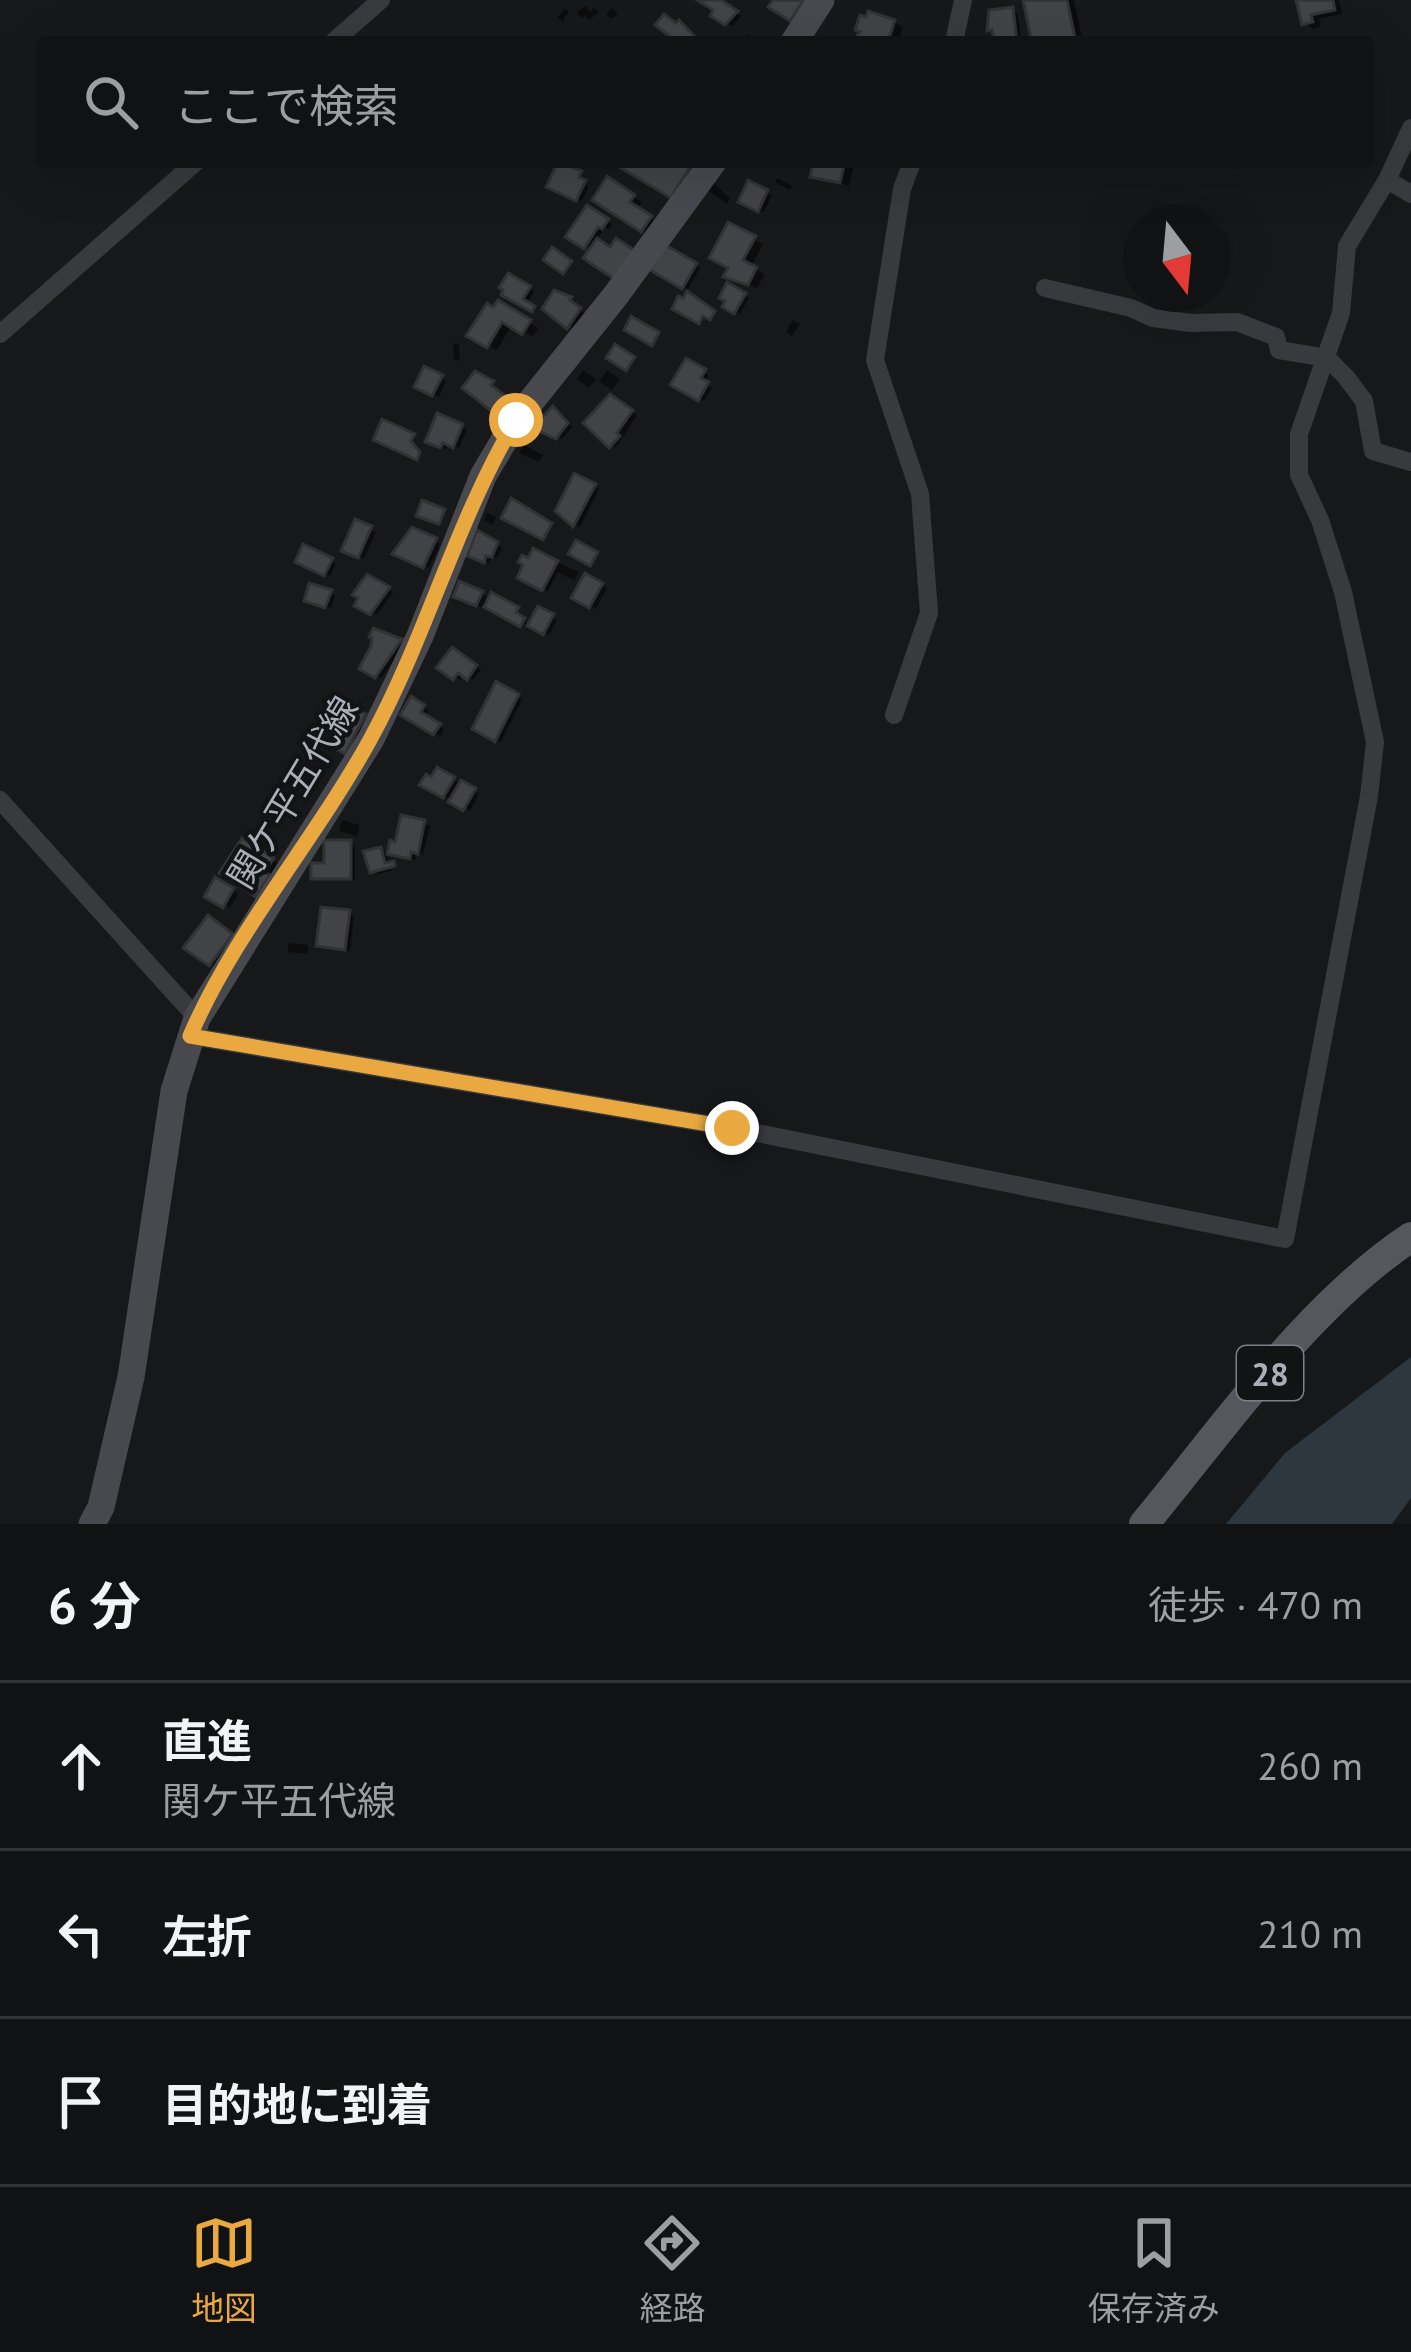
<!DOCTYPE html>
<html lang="ja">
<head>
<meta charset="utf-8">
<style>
	:root { --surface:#111213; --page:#1a1b1c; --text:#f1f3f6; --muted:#9c9ea0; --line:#303233; --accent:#e9a840 }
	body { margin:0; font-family:"PT Sans","Noto Sans JP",sans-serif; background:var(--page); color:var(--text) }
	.compass { position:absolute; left:1123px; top:204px; width:108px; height:108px; border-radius:50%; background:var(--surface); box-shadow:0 12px 48px #0002; rotate:164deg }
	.stop { position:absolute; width:36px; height:36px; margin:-27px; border:9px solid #e9a840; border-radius:50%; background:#fff }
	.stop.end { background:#e9a840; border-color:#fff; box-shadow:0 3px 12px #0008 }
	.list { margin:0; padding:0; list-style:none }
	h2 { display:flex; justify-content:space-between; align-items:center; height:156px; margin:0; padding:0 48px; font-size:51px }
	h2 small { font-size:39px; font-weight:400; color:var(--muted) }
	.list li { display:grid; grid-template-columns:78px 1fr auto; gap:36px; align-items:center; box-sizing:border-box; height:168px; padding:0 48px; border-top:3px solid var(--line) }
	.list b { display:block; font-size:45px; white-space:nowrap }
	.list p { margin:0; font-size:39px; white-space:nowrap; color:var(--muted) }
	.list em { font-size:39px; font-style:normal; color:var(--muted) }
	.icon { flex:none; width:66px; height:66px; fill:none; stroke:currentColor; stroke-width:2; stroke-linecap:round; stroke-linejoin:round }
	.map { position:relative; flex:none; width:1411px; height:1524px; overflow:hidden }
	.search { position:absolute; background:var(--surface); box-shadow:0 12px 48px #0002; left:36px; right:36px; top:36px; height:132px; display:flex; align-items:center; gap:30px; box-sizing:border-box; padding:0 42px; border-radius:12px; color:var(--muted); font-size:45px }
	.sheet { height:660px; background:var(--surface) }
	nav { display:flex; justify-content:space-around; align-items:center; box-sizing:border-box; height:168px; border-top:3px solid var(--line); background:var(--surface); font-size:33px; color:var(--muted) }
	nav a { display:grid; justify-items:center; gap:6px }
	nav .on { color:var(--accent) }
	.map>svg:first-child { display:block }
	.water { fill:#2e373d }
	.shadow { fill:#0007 }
	.building { fill:#424346; stroke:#323235; stroke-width:3 }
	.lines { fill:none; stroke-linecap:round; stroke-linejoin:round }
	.street { stroke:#393a3e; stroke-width:18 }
	.secondary { stroke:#47494e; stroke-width:27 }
	.primary { stroke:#55575d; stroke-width:30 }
	.route { stroke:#e9a840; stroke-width:15 }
	.labels { text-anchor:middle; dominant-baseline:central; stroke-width:9; stroke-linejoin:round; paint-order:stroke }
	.shield { fill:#121314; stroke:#7c8087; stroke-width:3 }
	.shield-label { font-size:33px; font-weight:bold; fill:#aaafb8 }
	.street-label { font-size:36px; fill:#aaafb8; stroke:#121314 }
</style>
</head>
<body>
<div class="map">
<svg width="1411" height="1524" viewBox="0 0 1411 1524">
	<rect width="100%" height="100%" fill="#171819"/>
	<!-- water -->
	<path class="water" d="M1411,1357V1498L1392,1524H1226L1285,1453Z"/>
	<!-- shadow -->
	<g class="shadow">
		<path d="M702,0H716L741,16L732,26L714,15L717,9Z"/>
		<path d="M1026,0H1074L1083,42H1035Z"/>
		<path d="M1297,0H1339L1342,14L1319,19L1321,27L1313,29L1304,23Z"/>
		<path d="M585,6L590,12L594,8L599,12L589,20L585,16L582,18L577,13Z"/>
		<path d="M612,8L618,14L611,19L606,14Z"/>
		<path d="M565,9L569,12L563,19L565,24L557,17Z"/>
		<path d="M1012,10L1018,14L1021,42H997L996,33L989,29Z"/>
		<path d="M894,22L903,27L898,42H856Z"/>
		<path d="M747,34L752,37L759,42L735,41L738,36L744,39Z"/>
		<path d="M617,162H640L654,167L657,162H690L700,168L681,200Z"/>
		<path d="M817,162H855L849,186L814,175Z"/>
		<path d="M560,165L586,177L583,182L589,186L582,201L550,186Z"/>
		<path d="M777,178L792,186L790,190L775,182Z"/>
		<path d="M608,180L642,202L637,210L659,224L652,235L596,199Z"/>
		<path d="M713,182L730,199L727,204L707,190Z"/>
		<path d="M749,184L772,195L764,212L741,201Z"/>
		<path d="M588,209L612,224L609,230L605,227L596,241L611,251L637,255L592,251L570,236Z"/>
		<path d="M730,226L763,244L751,267L765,274L757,288L735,280Z"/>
		<path d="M666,249L700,268L688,289L654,269Z"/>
		<path d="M509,277L534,291L527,305L538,313L505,293Z"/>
		<path d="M728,286L749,298L740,314L726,306Z"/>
		<path d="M555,293L576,302L573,306L584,313L574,329L546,308Z"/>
		<path d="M499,304L538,328L533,337L512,325L497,350L471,335Z"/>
		<path d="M793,320L800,324L792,336L786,332Z"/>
		<path d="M453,343L459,344L460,361L454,360Z"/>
		<path d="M687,362L709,375L704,383L712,388L704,401L674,384Z"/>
		<path d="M426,370L446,381L439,397L418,386Z"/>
		<path d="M583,370L599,381L607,370L620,379L612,390L596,379L589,388L577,379Z"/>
		<path d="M611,397L637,415L616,448L611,445Z"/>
		<path d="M554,410L572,427L562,439L537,427Z"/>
		<path d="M439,417L467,430L459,448L449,444L446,449L429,440Z"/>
		<path d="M524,445L543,455L539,462L519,453Z"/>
		<path d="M575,477L599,489L580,527L566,520Z"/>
		<path d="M487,513L496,517L493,525L484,520Z"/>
		<path d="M356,523L376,532L364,559L344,549Z"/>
		<path d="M414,531L440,544L429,568L396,553Z"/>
		<path d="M479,535L502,548L497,558L492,556L489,563L476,558Z"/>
		<path d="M305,548L336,564L330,576L299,561Z"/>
		<path d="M534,552L579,572L574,581L558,572L548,591L521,576Z"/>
		<path d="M586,577L607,588L596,609L575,597Z"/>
		<path d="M368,578L393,592L377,615L358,604Z"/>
		<path d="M330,593L335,596L331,608L312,602Z"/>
		<path d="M481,594L522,613L519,618L531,625L539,610L557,620L549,635L483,604L482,607L462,599Z"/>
		<path d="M375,632L405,645L381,678L362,668Z"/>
		<path d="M453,651L481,670L473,680L464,674L460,680L441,668Z"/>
		<path d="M497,685L522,700L501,742L476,728Z"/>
		<path d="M412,700L429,710L424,718L444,729L440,736L404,714Z"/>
		<path d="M357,713L369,719L351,754L338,747Z"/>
		<path d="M438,771L479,794L470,811L424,784L433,781Z"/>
		<path d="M342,820L360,825L357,836L339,831Z"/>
		<path d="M424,823L430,826L423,854L416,853L415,860L396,855Z"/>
		<path d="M242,842L281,865L266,899L223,872Z"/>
		<path d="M350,843L355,846V880L314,877Z"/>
		<path d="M380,850L386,853L391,871L378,874L372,871Z"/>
		<path d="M216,882L238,894L230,908L208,896Z"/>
		<path d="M349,913L354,916L350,951L320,945Z"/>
		<path d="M214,921L237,938L215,967L188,947Z"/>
		<path d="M288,943L308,945V954L288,952Z"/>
	</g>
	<!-- building -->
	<g class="building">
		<path d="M697,0H721L738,11L725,25L710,16L713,10Z"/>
		<path d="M773,0H804L790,21L768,7Z"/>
		<path d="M1023,0H1067L1076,42H1062L1061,38L1032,42Z"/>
		<path d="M1296,0H1333L1335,10L1311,15L1313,22L1302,25Z"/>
		<path d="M1013,7L1017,42H989L994,41L992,30L987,31L989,10Z"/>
		<path d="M868,11L895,20L888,42H852L860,32L855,30L860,15L866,17Z"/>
		<path d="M664,14L676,23L679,20L700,42H677L655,25Z"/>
		<path d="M558,162L582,171L579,177L586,180L576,201L546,187Z"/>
		<path d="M611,162L652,164L693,162L671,198Z"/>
		<path d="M813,162H845L840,183L810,177Z"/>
		<path d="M607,176L635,195L630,202L652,216L641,232L592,200Z"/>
		<path d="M748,180L768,190L758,212L738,202Z"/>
		<path d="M587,205L609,219L602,229L598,227L584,249L565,237Z"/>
		<path d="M728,222L756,236L743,260L757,267L748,285L723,277L728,268L709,258Z"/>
		<path d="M597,238L610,247L616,238L634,250L614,279L583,258Z"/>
		<path d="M665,245L697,263L682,289L650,270Z"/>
		<path d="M552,247L572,261L563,274L543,260Z"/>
		<path d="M508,273L531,286L523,299L535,306L532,312L501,295L503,290L499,288Z"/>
		<path d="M727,282L746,293L734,314L722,307L725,301L719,298Z"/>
		<path d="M554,290L572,297L570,300L581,308L567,329L542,309Z"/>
		<path d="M687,291L715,311L710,320L703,316L699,324L672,309L678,296L683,298Z"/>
		<path d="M498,300L531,320L522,335L502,322L487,348L466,336L487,303L493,307Z"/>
		<path d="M631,316L659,332L652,346L624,330Z"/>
		<path d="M615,344L635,357L626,371L606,358Z"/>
		<path d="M686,358L706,369L701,378L709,382L698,401L670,385Z"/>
		<path d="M424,366L443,375L432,396L414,387Z"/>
		<path d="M475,371L494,381L491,385L512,401L499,417L462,388Z"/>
		<path d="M610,394L633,410L617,433L620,436L609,448L583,423Z"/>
		<path d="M553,406L568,423L556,439L532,428Z"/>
		<path d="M437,413L463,424L453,448L443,443L440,448L425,442Z"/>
		<path d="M382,419L415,434L411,441L420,452L417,460L373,440Z"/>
		<path d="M574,473L596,484L573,527L555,511Z"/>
		<path d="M511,498L552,523L543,540L501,518Z"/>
		<path d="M422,500L445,509L439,524L416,516Z"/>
		<path d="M355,519L372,526L358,558L341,551Z"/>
		<path d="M412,527L437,538L423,568L392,554Z"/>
		<path d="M477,530L498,542L492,557L486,556L484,563L467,556Z"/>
		<path d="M576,540L598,552L590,566L568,554Z"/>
		<path d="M303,544L333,558L324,576L295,562Z"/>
		<path d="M533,548L558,561L542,591L517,578L523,565L518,562L522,555L528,558Z"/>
		<path d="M585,573L603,583L589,608L571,598Z"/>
		<path d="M367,574L390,587L370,615L354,606L358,598L352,595Z"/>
		<path d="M459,581L483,591L476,606L453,597Z"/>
		<path d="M309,583L332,590L325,608L304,601Z"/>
		<path d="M491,592L519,607L516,612L525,618L520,627L484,607Z"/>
		<path d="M538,606L554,614L543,635L527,626Z"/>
		<path d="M373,628L402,639L375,678L359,669L371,646L372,638L369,637Z"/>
		<path d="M452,647L477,665L467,680L458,673L453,680L436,668Z"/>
		<path d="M496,681L519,694L495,742L472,729Z"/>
		<path d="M411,696L425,705L421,712L441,724L433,735L400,715Z"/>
		<path d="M356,709L366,714L345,754L334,748L346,718L349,720Z"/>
		<path d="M437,767L455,777L443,798L419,785L426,774L431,777Z"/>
		<path d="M461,780L476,788L463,811L448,802Z"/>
		<path d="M401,815L425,820L418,854L411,852L410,859L387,854L390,840L395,842Z"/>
		<path d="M242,838L274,858L265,872L270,875L256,897L219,873Z"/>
		<path d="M324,840H351V879H311V863H324Z"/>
		<path d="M381,847L385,863L394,861L395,866L370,873L363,851Z"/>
		<path d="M215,877L234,888L223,908L204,897Z"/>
		<path d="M321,907L350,910L345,950L316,946Z"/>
		<path d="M208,915L233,934L209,966L183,948Z"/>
	</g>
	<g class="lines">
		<!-- street -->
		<g class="street">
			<path d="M333,42L381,0"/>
			<path d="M954,42L963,0"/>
			<path d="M1387,180L1411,194"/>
			<path d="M1045,288L1131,308L1153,318L1191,323L1237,322L1276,337L1279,350L1327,358L1346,377L1364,401L1373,451L1411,462"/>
			<path d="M0,334L196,162"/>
			<path d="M894,715L929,613L920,494L875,360L902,189L912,162"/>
			<path d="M0,800L197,1018"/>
			<path d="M190,1036L732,1128L1285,1239L1369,796L1375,742L1343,592L1320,520L1299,475V434L1341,313L1347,246L1387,180L1411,128"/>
		</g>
		<!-- secondary -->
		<g class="secondary">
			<path d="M794,42L821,0"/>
			<path d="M92,1524L101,1507L131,1377L174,1091L197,1018L371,739L420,636L483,476L516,420L616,295L713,162"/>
		</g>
		<!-- primary -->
		<path class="primary" d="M1144,1524C1224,1428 1306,1307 1411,1237"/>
	</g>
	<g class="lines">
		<!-- route -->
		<path class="route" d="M516,420C456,521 427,635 371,738C317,837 234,933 190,1036L732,1128"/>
	</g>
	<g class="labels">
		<!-- shield labels -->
		<rect class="shield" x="1237" y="1346" width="66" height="54" rx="9"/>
		<g class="shield-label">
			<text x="1270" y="1373">28</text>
		</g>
		<!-- street labels -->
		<g class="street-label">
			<text transform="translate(292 792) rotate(-59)">関ケ平五代線</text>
		</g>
	</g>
</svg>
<svg class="compass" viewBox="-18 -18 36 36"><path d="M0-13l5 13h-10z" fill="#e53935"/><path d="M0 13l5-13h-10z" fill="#9c9ea0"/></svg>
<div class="stop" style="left:516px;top:420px"></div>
<div class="stop end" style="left:732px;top:1128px"></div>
<div class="search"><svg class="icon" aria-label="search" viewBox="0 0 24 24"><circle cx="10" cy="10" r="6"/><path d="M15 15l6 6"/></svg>ここで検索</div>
</div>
<section class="sheet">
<h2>6 分<small>徒歩 · 470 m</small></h2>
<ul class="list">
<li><svg class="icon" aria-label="ahead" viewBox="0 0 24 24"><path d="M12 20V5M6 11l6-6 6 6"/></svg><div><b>直進</b><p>関ケ平五代線</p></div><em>260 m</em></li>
<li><svg class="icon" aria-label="left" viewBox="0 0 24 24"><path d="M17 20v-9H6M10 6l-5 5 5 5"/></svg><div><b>左折</b></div><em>210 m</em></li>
<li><svg class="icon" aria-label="arrive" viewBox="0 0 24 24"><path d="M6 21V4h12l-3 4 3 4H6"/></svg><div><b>目的地に到着</b></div></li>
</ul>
</section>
<nav>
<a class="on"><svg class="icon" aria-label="map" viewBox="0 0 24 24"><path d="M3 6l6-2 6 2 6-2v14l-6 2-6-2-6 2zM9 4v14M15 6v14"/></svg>地図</a>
<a><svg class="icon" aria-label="directions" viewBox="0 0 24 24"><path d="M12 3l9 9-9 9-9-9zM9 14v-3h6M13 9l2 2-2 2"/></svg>経路</a>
<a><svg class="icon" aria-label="saved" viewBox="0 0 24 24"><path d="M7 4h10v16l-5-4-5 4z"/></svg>保存済み</a>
</nav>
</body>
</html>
